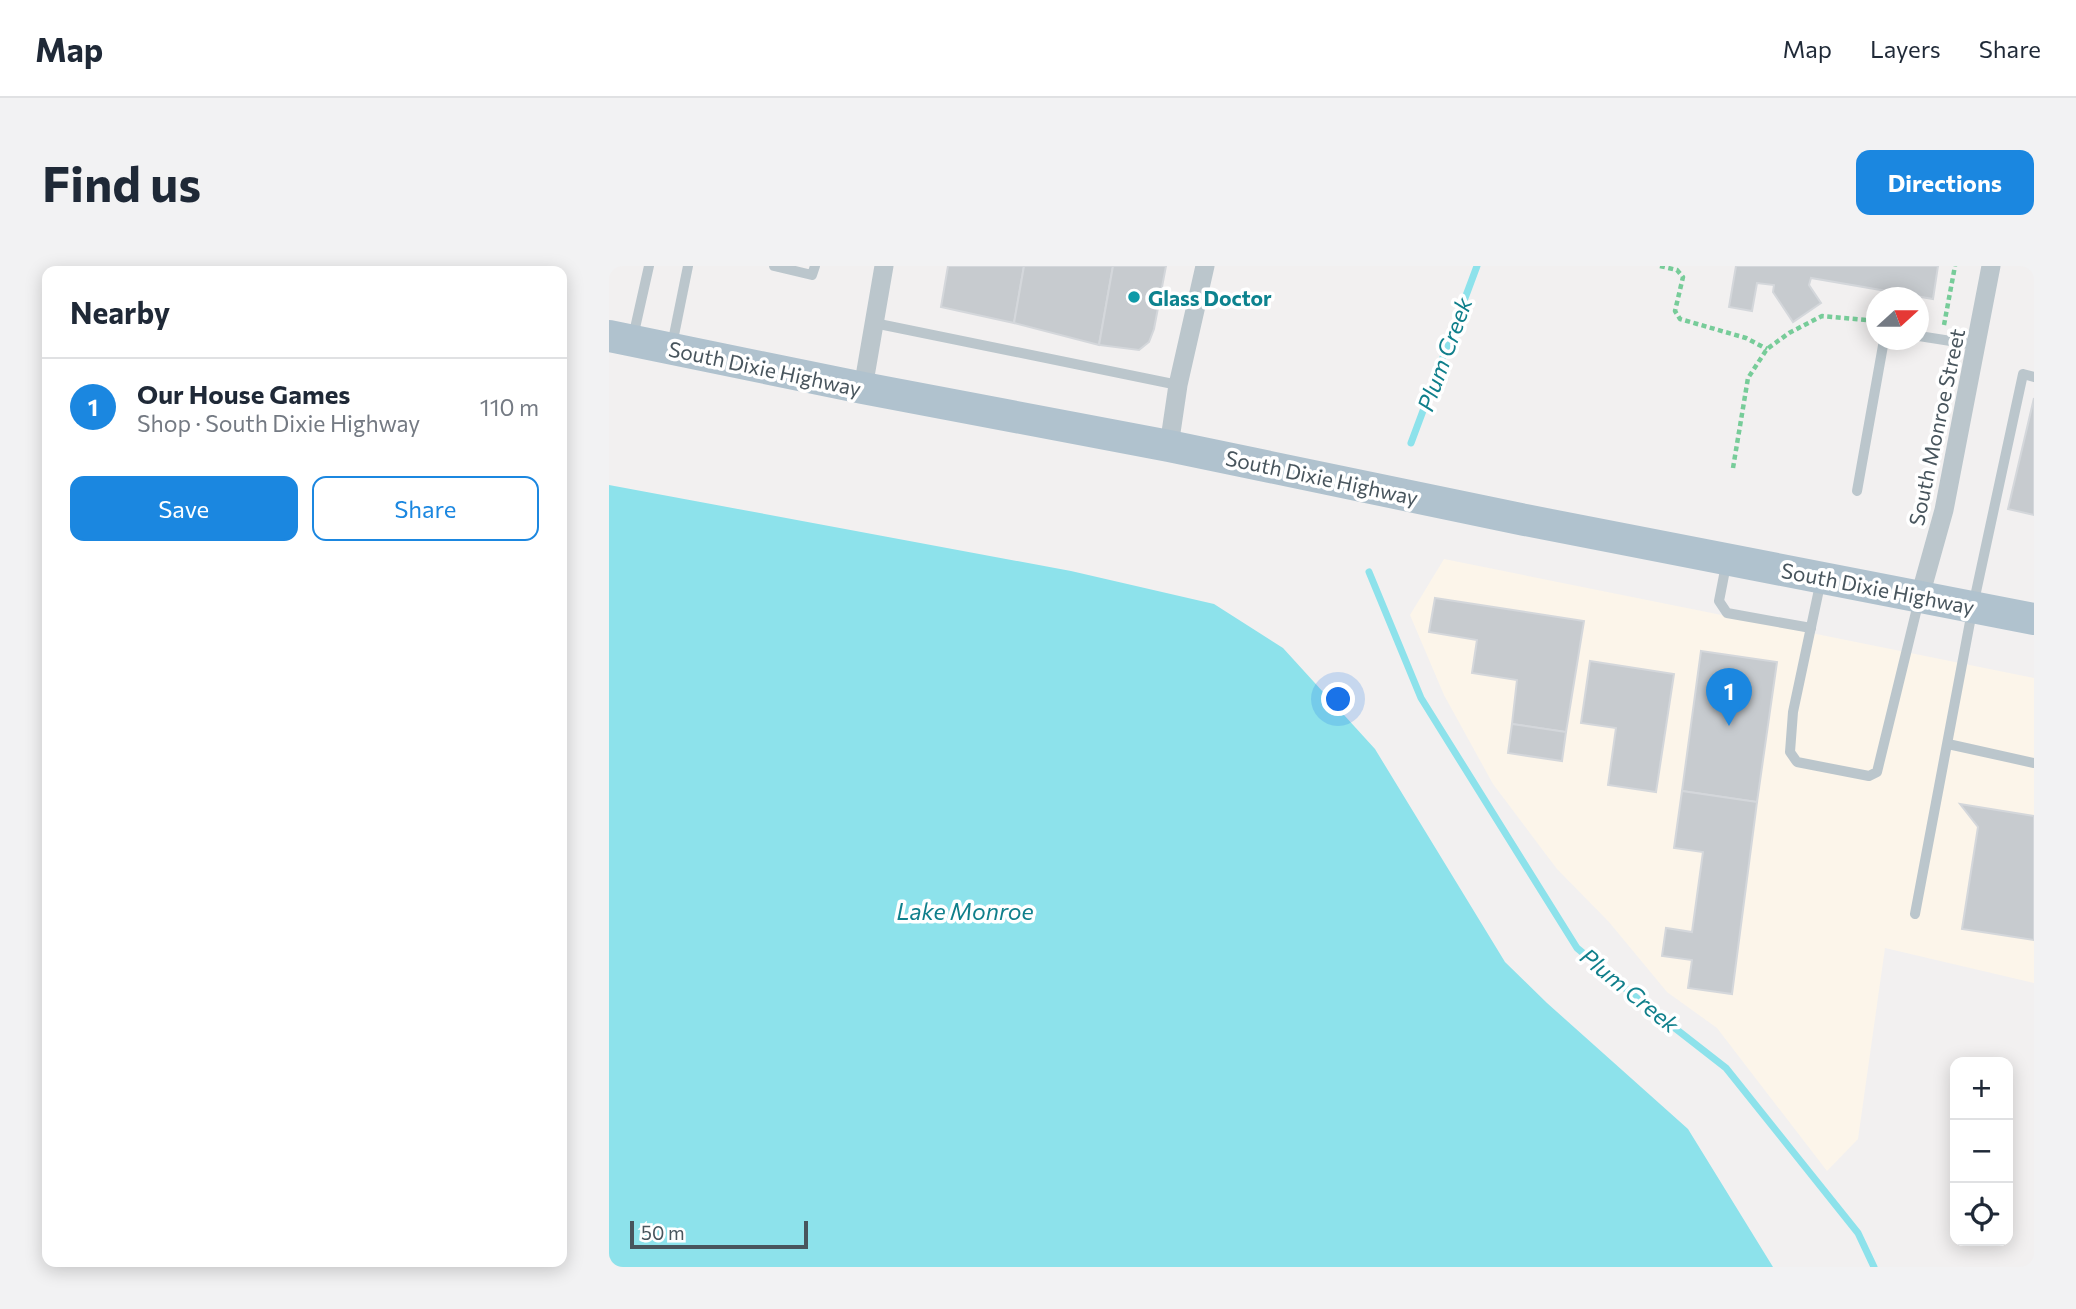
<!DOCTYPE html>
<html lang="en">
<head>
<meta charset="utf-8">
<style>
	:root { --surface:#fff; --page:#f2f2f3; --text:#1f2937; --muted:#747a83; --line:#e0e1e3; --accent:#1b87e0 }
	body { margin:0; font-family:Commissioner,sans-serif; background:var(--page); color:var(--text) }
	.controls { position:absolute; right:21px; bottom:21px; display:grid; overflow:hidden; border-radius:14px; box-shadow:0 4px 18px #0003 }
	.controls button { width:63px; height:63px; display:grid; place-items:center; padding:0; border:0; border-bottom:2px solid var(--line); background:var(--surface); color:var(--text); font:35px sans-serif }
	.compass { position:absolute; left:1257px; top:21px; width:63px; height:63px; border-radius:50%; background:var(--surface); box-shadow:0 4px 18px #0003; rotate:69deg }
	.scale { position:absolute; left:21px; bottom:18px; width:178px; box-sizing:border-box; padding-left:7px; border:4px solid #48555d; border-top:0; font-size:19px; line-height:24px; white-space:nowrap; color:#48555d; -webkit-text-stroke:5px #fff; paint-order:stroke }
	.you { position:absolute; left:730px; top:434px; width:24px; height:24px; margin:-18px; border:5px solid #fff; border-radius:50%; background:#1a73e8; box-shadow:0 0 0 10px #1a73e833 }
	.badge { display:grid; place-items:center; width:46px; height:46px; border-radius:50%; background:var(--accent); color:#fff; font-size:23px; font-weight:700 }
	.pin { position:absolute; translate:-50% -58px; filter:drop-shadow(0 2px 4px #0008) }
	.pin::after { content:''; position:absolute; top:37px; width:24px; height:21px; background:inherit; clip-path:polygon(0 0,100% 0,50% 100%) }
	.list { margin:0; padding:0; list-style:none }
	h2 { display:flex; justify-content:space-between; align-items:center; height:91px; margin:0; padding:0 28px; font-size:30px }
	h2 small { font-size:23px; font-weight:400; color:var(--muted) }
	.list li { display:grid; grid-template-columns:46px 1fr auto; gap:21px; align-items:center; box-sizing:border-box; height:98px; padding:0 28px; border-top:2px solid var(--line) }
	.list b { display:block; font-size:26px; white-space:nowrap }
	.list p { margin:0; font-size:23px; white-space:nowrap; color:var(--muted) }
	.list em { font-size:23px; font-style:normal; color:var(--muted) }
	.actions { display:flex; gap:14px; padding:21px 28px }
	.actions a { flex:1; padding:16px 0; border:2px solid var(--accent); border-radius:14px; text-align:center; font-size:24px; color:var(--accent) }
	.actions .main { background:var(--accent); color:#fff }
	.icon { flex:none; width:38px; height:38px; fill:none; stroke:currentColor; stroke-width:2; stroke-linecap:round; stroke-linejoin:round }
	.map { position:relative; flex:none; width:1425px; height:1001px; overflow:hidden; border-radius:14px }
	header { display:flex; align-items:center; gap:42px; box-sizing:border-box; height:98px; padding:0 35px; background:var(--surface); border-bottom:2px solid var(--line) }
	header strong { font-size:33px }
	nav { display:flex; gap:38px; margin-inline-start:auto; font-size:24px }
	.intro { display:flex; align-items:center; justify-content:space-between; box-sizing:border-box; height:168px; padding:0 42px }
	h1 { margin:0; font-size:49px }
	.button { padding:18px 32px; border-radius:14px; background:var(--accent); color:#fff; font-size:24px; font-weight:700 }
	main { display:flex; gap:42px; padding:0 42px }
	aside { flex:1; background:var(--surface); border-radius:14px; box-shadow:0 4px 18px #0003 }
	.map>svg:first-child { display:block }
	.commercial { fill:#fcf5ea }
	.water { fill:#8de2eb }
	.lines { fill:none; stroke-linecap:round; stroke-linejoin:round }
	.stream { stroke:#8de2eb; stroke-width:7 }
	.building { fill:#c7cbcf; stroke:#d4d7db; stroke-width:2 }
	.path { stroke:#7c9; stroke-width:4.5; stroke-dasharray:5 3.5; stroke-linecap:butt }
	.service { stroke:#bbc6cc; stroke-width:10 }
	.minor { stroke:#bbc6cc; stroke-width:19 }
	.primary { stroke:#b0c2ce; stroke-width:32 }
	.culture-dot { fill:#0f9aa8; stroke:#fff; stroke-width:2.5 }
	.labels { text-anchor:middle; dominant-baseline:central; stroke-width:7; stroke-linejoin:round; paint-order:stroke }
	.culture-label { font-size:21px; font-weight:bold; fill:#0d838f; stroke:#fff; text-anchor:start }
	.street-label { font-size:21px; fill:#48555d; stroke:#fff }
	.water-label { font-size:23px; font-style:italic; fill:#0f7f8b; stroke:#fff }
</style>
</head>
<body>
<header>
<strong>Map</strong>
<nav><a>Map</a><a>Layers</a><a>Share</a></nav>
</header>
<div class="intro"><h1>Find us</h1><a class="button">Directions</a></div>
<main>
<aside>
<h2>Nearby<small></small></h2>
<ul class="list">
<li><span class="badge">1</span><div><b>Our House Games</b><p>Shop · South Dixie Highway</p></div><em>110 m</em></li>
</ul>
<div class="actions"><a class="main">Save</a><a>Share</a></div>
</aside>
<div class="map">
<svg width="1425" height="1001" viewBox="0 0 1425 1001">
	<rect width="100%" height="100%" fill="#f2f0f0"/>
	<!-- commercial -->
	<path class="commercial" d="M835,293L1425,412V717L1276,682L1249,873L1218,905L1108,762L1058,726L1000,656L948,603L884,518L835,429L801,349Z"/>
	<!-- water -->
	<path class="water" d="M0,219L462,305L605,338L674,382L766,483L896,696L938,737L1079,863L1164,1001H0Z"/>
	<g class="lines">
		<!-- stream -->
		<g class="stream">
			<path d="M802,177L868,0"/>
			<path d="M760,306L812,432L968,682L1035,738L1117,802L1249,967L1265,1001"/>
		</g>
	</g>
	<!-- building -->
	<g class="building">
		<path d="M339,0H415L405,57L332,41Z"/>
		<path d="M415,0H504L490,79L405,57Z"/>
		<path d="M504,0H557L545,63L540,76L530,84L490,79Z"/>
		<path d="M1127,0H1329L1324,33L1202,12L1200,19L1212,37L1184,56L1164,26L1165,19L1148,17L1143,45L1120,41Z"/>
		<path d="M1425,132V249L1399,243Z"/>
		<path d="M826,332L975,355L957,466L903,458L908,414L863,407L868,374L820,366Z"/>
		<path d="M1092,385L1168,396L1148,536L1073,525Z"/>
		<path d="M981,395L1065,408L1047,526L999,519L1007,462L972,457Z"/>
		<path d="M903,458L957,466L953,495L899,487Z"/>
		<path d="M1073,525L1148,536L1123,728L1079,722L1083,694L1053,690L1057,662L1083,666L1094,586L1065,582Z"/>
		<path d="M1351,538L1425,550V674L1353,663L1369,561Z"/>
	</g>
	<g class="lines">
		<!-- path -->
		<g class="path">
			<path d="M1051,0L1068,4L1074,11L1066,45L1071,53L1137,72L1158,83"/>
			<path d="M1335,59L1346,0"/>
			<path d="M1124,202L1139,112L1158,83L1180,67L1213,50L1268,55"/>
		</g>
		<!-- service -->
		<g class="service">
			<path d="M165,0L203,9L206,0"/>
			<path d="M265,57L569,119"/>
			<path d="M1310,70L1367,79"/>
			<path d="M24,71L40,0"/>
			<path d="M63,79L79,0"/>
			<path d="M1248,225L1275,74"/>
			<path d="M1117,299L1110,335L1118,347L1202,362"/>
			<path d="M1212,314L1184,446L1181,486L1188,496L1260,510L1268,506L1310,334"/>
			<path d="M1339,478L1425,497"/>
			<path d="M1306,648L1364,340L1414,108L1425,111"/>
		</g>
		<!-- minor -->
		<g class="minor">
			<path d="M254,122L275,0"/>
			<path d="M560,180L569,119L596,0"/>
			<path d="M1311,330L1335,244L1382,0"/>
		</g>
		<!-- primary -->
		<path class="primary" d="M0,70L254,122L560,180L916,254L1425,353"/>
	</g>
	<!-- markers -->
	<circle class="culture-dot" cx="525" cy="31" r="7"/>
	<g class="labels">
		<!-- culture labels -->
		<g class="culture-label">
			<text x="539" y="31">Glass Doctor</text>
		</g>
		<!-- street labels -->
		<g class="street-label">
			<text transform="translate(156 102) rotate(12)">South Dixie Highway</text>
			<text transform="translate(1327 161) rotate(-78)">South Monroe Street</text>
			<text transform="translate(713 211) rotate(12)">South Dixie Highway</text>
			<text transform="translate(1269 322) rotate(11)">South Dixie Highway</text>
		</g>
		<!-- water labels -->
		<g class="water-label">
			<text transform="translate(835 88) rotate(-70)">Plum Creek</text>
			<text x="356" y="645">Lake Monroe</text>
			<text transform="translate(1021 724) rotate(39)">Plum Creek</text>
		</g>
	</g>
</svg>
<div class="controls">
<button>+</button>
<button>−</button>
<button><svg class="icon" aria-label="locate" viewBox="0 0 24 24"><circle cx="12" cy="12" r="6"/><path d="M12 2v4M12 18v4M2 12h4M18 12h4"/></svg></button>
</div>
<svg class="compass" viewBox="-18 -18 36 36"><path d="M0-13l5 13h-10z" fill="#e53935"/><path d="M0 13l5-13h-10z" fill="#747a83"/></svg>
<div class="scale">50 m</div>
<div class="you"></div>
<div class="pin badge" style="left:1120px;top:460px">1</div>
</div>
</main>
</body>
</html>
